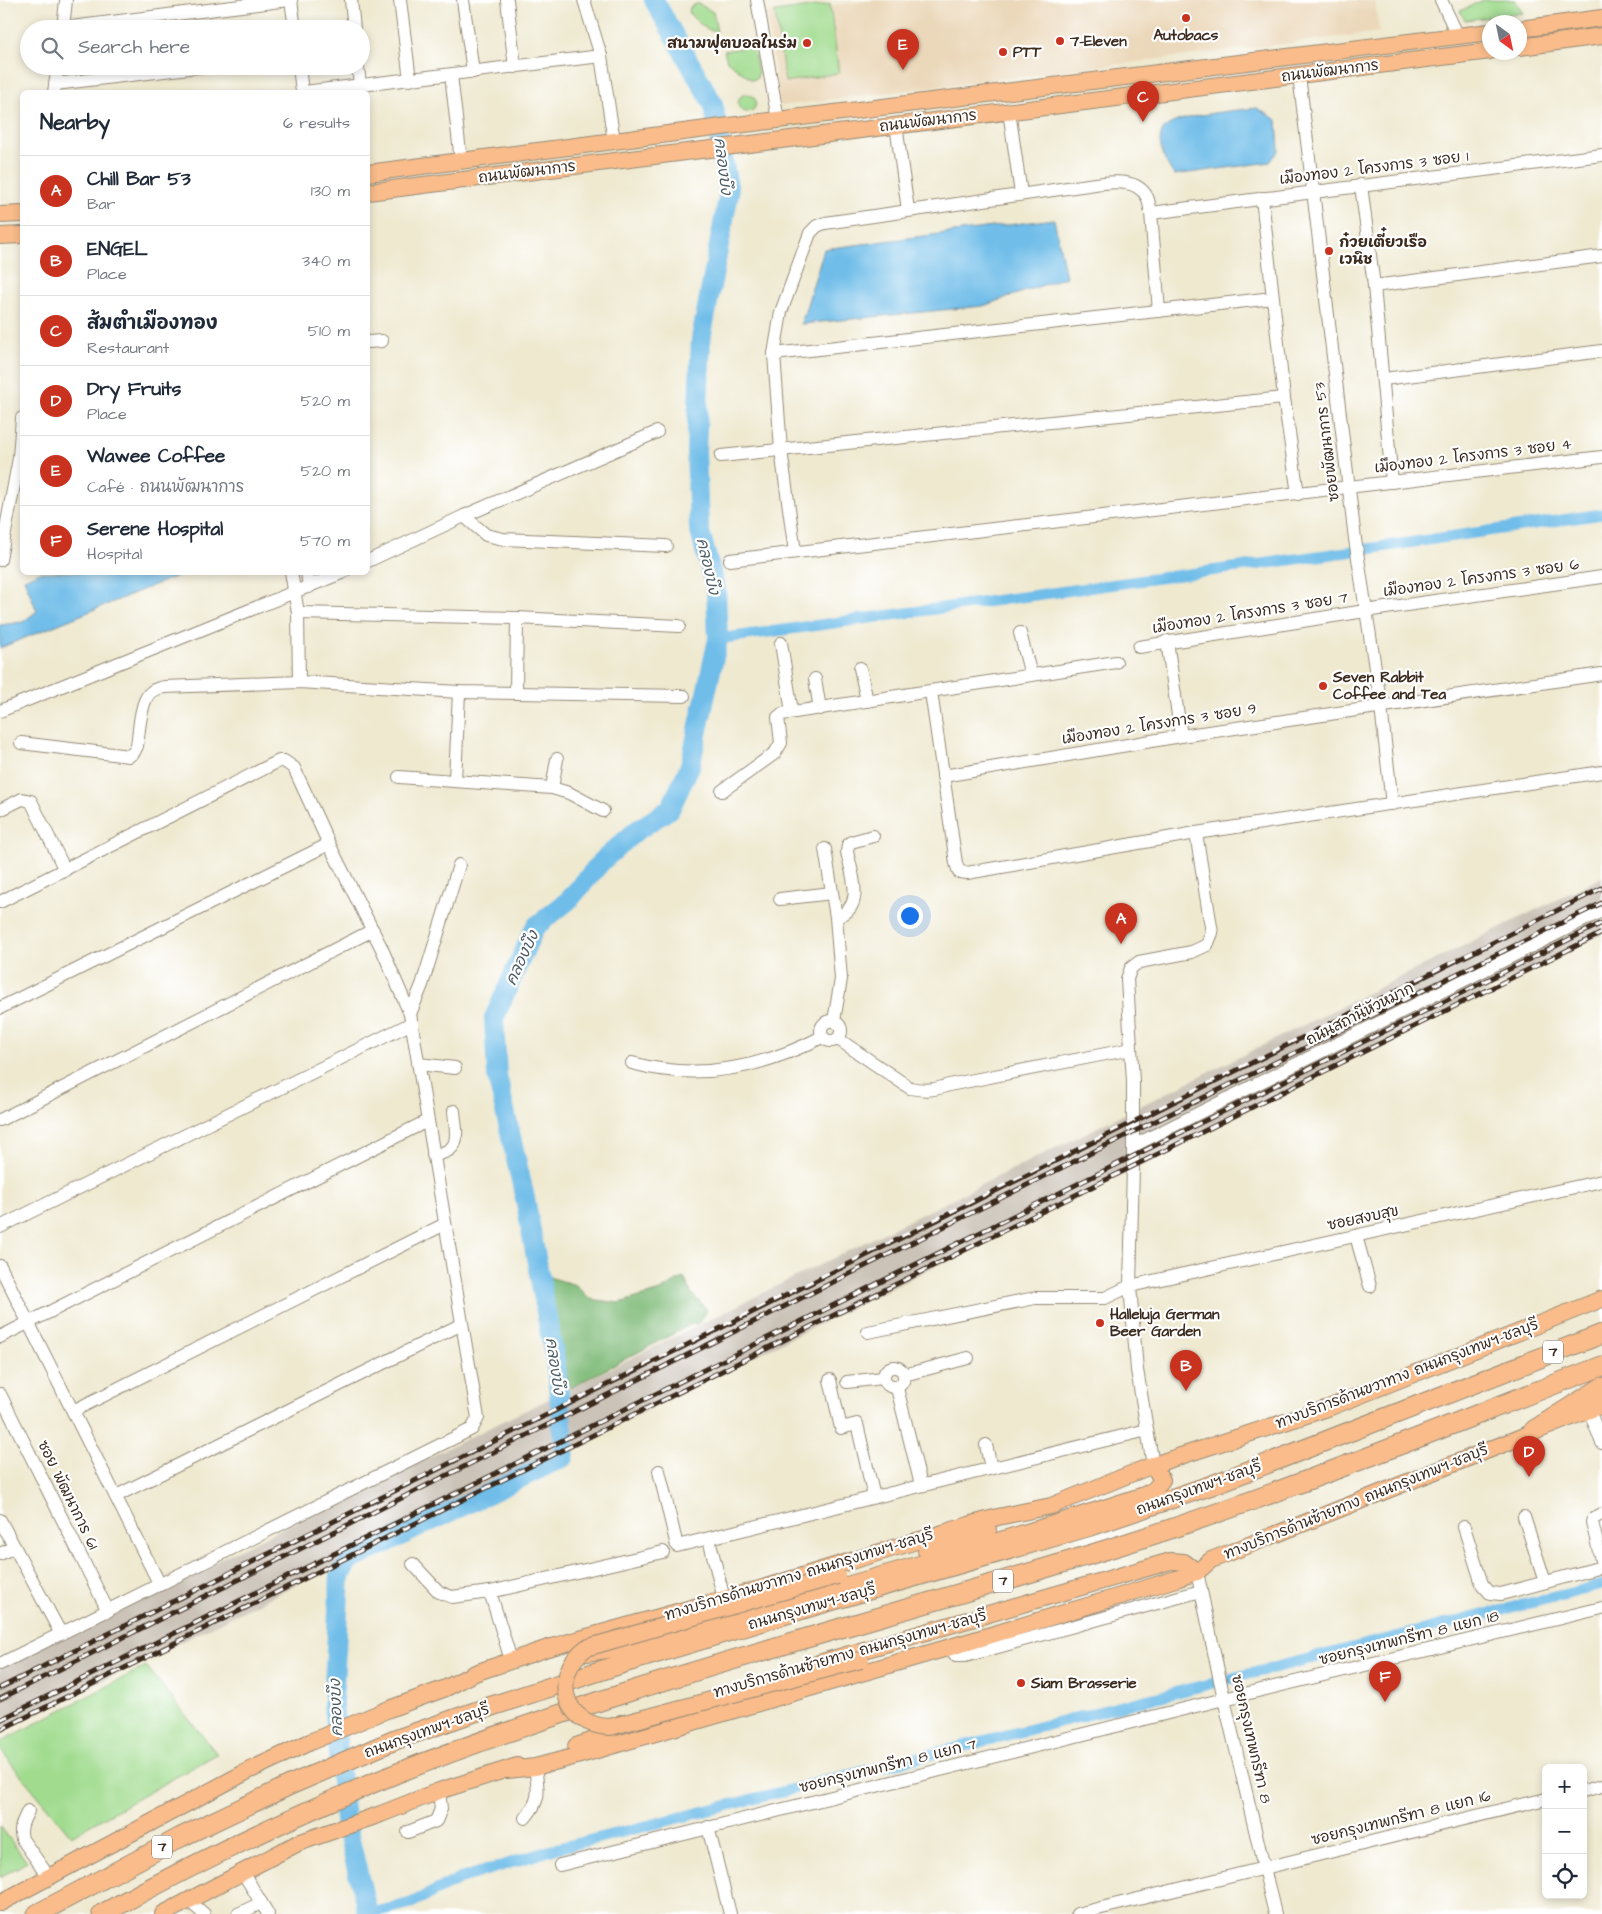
<!DOCTYPE html>
<html lang="en">
<head>
<meta charset="utf-8">
<style>
	:root { --surface:#fff; --page:#f6f6f7; --text:#1f2937; --muted:#747a83; --line:#e0e1e3; --accent:#c8321e }
	body { margin:0; font-family:"Architects Daughter","Playpen Sans Thai",sans-serif; background:var(--page); color:var(--text) }
	.controls { position:absolute; right:15px; bottom:15px; display:grid; overflow:hidden; border-radius:8px; box-shadow:0 2px 8px #0003 }
	.controls button { width:45px; height:45px; display:grid; place-items:center; padding:0; border:0; border-bottom:1px solid var(--line); background:var(--surface); color:var(--text); font:25px sans-serif }
	.compass { position:absolute; left:1482px; top:15px; width:45px; height:45px; border-radius:50%; background:var(--surface); box-shadow:0 2px 8px #0003; rotate:147deg }
	.you { position:absolute; left:909px; top:915px; width:18px; height:18px; margin:-12px; border:4px solid #fff; border-radius:50%; background:#1a73e8; box-shadow:0 0 0 8px #1a73e833 }
	.badge { display:grid; place-items:center; width:32px; height:32px; border-radius:50%; background:var(--accent); color:#fff; font-size:16px; font-weight:700 }
	.pin { position:absolute; translate:-50% -41px; filter:drop-shadow(0 1px 2px #0008) }
	.pin::after { content:''; position:absolute; top:26px; width:18px; height:15px; background:inherit; clip-path:polygon(0 0,100% 0,50% 100%) }
	.list { margin:0; padding:0; list-style:none }
	h2 { display:flex; justify-content:space-between; align-items:center; height:65px; margin:0; padding:0 20px; font-size:21px }
	h2 small { font-size:16px; font-weight:400; color:var(--muted) }
	.list li { display:grid; grid-template-columns:32px 1fr auto; gap:15px; align-items:center; box-sizing:border-box; height:70px; padding:0 20px; border-top:1px solid var(--line) }
	.list b { display:block; font-size:19px; white-space:nowrap }
	.list p { margin:0; font-size:16px; white-space:nowrap; color:var(--muted) }
	.list em { font-size:16px; font-style:normal; color:var(--muted) }
	.icon { flex:none; width:28px; height:28px; fill:none; stroke:currentColor; stroke-width:2; stroke-linecap:round; stroke-linejoin:round }
	.map { position:relative; flex:none; width:1602px; height:1914px; overflow:hidden }
	.search { position:absolute; background:var(--surface); box-shadow:0 2px 8px #0003; left:20px; top:20px; width:350px; height:55px; display:flex; align-items:center; gap:12px; box-sizing:border-box; padding:0 18px; border-radius:28px; color:var(--muted); font-size:19px }
	.panel { position:absolute; background:var(--surface); box-shadow:0 2px 8px #0003; left:20px; top:90px; width:350px; height:485px; border-radius:8px }
	.map>svg:first-child { display:block }
	.built { fill:#ebd8ba }
	.industrial { fill:#cbc3b8 }
	.green { fill:#a0db8e; stroke:#6e8256 }
	.forest { fill:#80bb79; stroke:#5e724c }
	.water { fill:#6fbde9; stroke:#557484 }
	.lines { fill:none; stroke-linecap:round; stroke-linejoin:round }
	.canal { stroke:#6fbde9; stroke-width:11 }
	.river { stroke:#6fbde9; stroke-width:20 }
	.minor-casing { stroke:#958a77; stroke-width:14 }
	.major-casing { stroke:#958a77; stroke-width:18 }
	.highway-casing { stroke:#958a77; stroke-width:21 }
	.minor { stroke:#fff; stroke-width:12 }
	.major { stroke:#f9bc8a; stroke-width:16 }
	.highway { stroke:#f9bc8a; stroke-width:19 }
	.rail-casing { stroke:#3b2a1e; stroke-width:5 }
	.rail { stroke:#fff; stroke-width:3; stroke-dasharray:9; stroke-linecap:butt }
	.major-bridge-casing { stroke:#958a77; stroke-width:18; stroke-linecap:butt }
	.major-bridge { stroke:#f9bc8a; stroke-width:16 }
	.poi-dot { fill:#c8321e; stroke:#fff; stroke-width:2 }
	.labels { text-anchor:middle; dominant-baseline:central; stroke-width:4.5; stroke-linejoin:round; paint-order:stroke }
	.shield { fill:#fff; stroke:#766a62; stroke-width:1 }
	.shield-label { font-size:14px; font-weight:bold; fill:#3b2a1e }
	.poi-label { font-size:15px; font-weight:bold; fill:#3b2a1e; stroke:#fff; text-anchor:start }
	.street-label { font-size:15px; fill:#3b2a1e; stroke:#fff }
	.water-label { font-size:16px; font-style:italic; fill:#4d5d65; stroke:#fff }
</style>
</head>
<body>
<div class="map">
<svg width="1602" height="1914" viewBox="0 0 1602 1914">
	<rect width="100%" height="100%" fill="#fff"/>
	<filter id="ink" filterUnits="userSpaceOnUse"><feTurbulence type="fractalNoise" baseFrequency=".02" numOctaves="2"/><feDisplacementMap in="SourceGraphic" scale="10" xChannelSelector="R" yChannelSelector="G"/><feConvolveMatrix kernelMatrix="1 2 1 2 8 2 1 2 1" color-interpolation-filters="sRGB"/></filter>
	<filter id="wash" filterUnits="userSpaceOnUse"><feTurbulence type="fractalNoise" baseFrequency=".0096" numOctaves="4" result="noise"/><feDisplacementMap in="SourceGraphic" scale="20" xChannelSelector="R" yChannelSelector="G"/><feGaussianBlur stdDeviation="1.12" result="paint"/><feColorMatrix in="noise" values="0 0 0 0 0 0 0 0 0 0 0 0 0 0 0 0 0 1.4 0 .05"/><feComposite in="paint" operator="in"/></filter>
	<g filter="url(#wash)">
		<rect width="100%" height="100%" fill="#efe9d0"/>
		<!-- built -->
		<path class="built" d="M875,0H1375L1379,32L780,106L767,13Z"/>
		<!-- industrial -->
		<path class="industrial" d="M1602,877V934L0,1732V1665L553,1397Z"/>
		<!-- green -->
		<g class="green">
			<path d="M1483,0H1515L1523,13L1465,20L1460,11Z"/>
			<path d="M696,4H699L713,12L717,32C705,30 697,22 689,13L690,7Z"/>
			<path d="M830,4L839,73L785,82L775,12Z"/>
			<path d="M753,46L758,73L757,78L752,80L727,61L724,51Z"/>
			<circle cx="747" cy="103" r="9"/>
			<path d="M146,1666L217,1754L71,1836L0,1750V1742Z"/>
			<path d="M0,1826L27,1862L0,1877Z"/>
		</g>
		<!-- forest -->
		<path class="forest" d="M539,1274L576,1285L590,1299L619,1303L660,1291L684,1277L691,1293L707,1309L698,1324H692L570,1388Z"/>
		<!-- water -->
		<g class="water">
			<path d="M1257,108L1277,120L1279,150L1270,162L1174,175C1166,163 1154,143 1164,129C1174,115 1239,110 1257,108Z"/>
			<path d="M1054,219L1066,277L983,306L801,324L824,249Z"/>
			<path d="M40,572H184V573L0,648V625L23,622L37,611L24,579Z"/>
		</g>
		<g class="lines">
			<!-- canal -->
			<g class="canal">
				<path d="M718,639L1347,552L1602,514"/>
				<path d="M368,1914L411,1903L459,1879L555,1849L1602,1585"/>
			</g>
			<!-- river -->
			<path class="river" d="M368,1914L345,1820L333,1704L340,1575L351,1560L564,1457L565,1453L556,1366L525,1198L497,1076L494,1018L535,927L569,900L602,861L636,831L670,809L690,766L718,639L716,591L699,528L696,450L701,339L729,193L713,104L654,0"/>
		</g>
	</g>
	<g filter="url(#ink)">
		<g class="lines">
			<!-- minor casing -->
			<g class="minor-casing">
				<g id="minor">
					<path d="M291,0L295,29"/>
					<path d="M351,0L354,29"/>
					<path d="M400,0L410,80"/>
					<path d="M463,0L473,72"/>
					<path d="M507,0L515,67"/>
					<path d="M584,0L601,56L614,141"/>
					<path d="M757,0L778,120"/>
					<path d="M1441,0L1458,36"/>
					<path d="M63,28L289,0"/>
					<path d="M63,29L66,0"/>
					<path d="M299,66L302,92"/>
					<path d="M358,66L360,86"/>
					<path d="M451,75L461,161"/>
					<path d="M1299,75L1355,539L1381,707L1392,804"/>
					<path d="M55,84L206,66"/>
					<path d="M54,92L58,66"/>
					<path d="M304,92L601,56"/>
					<path d="M1009,111L1021,194"/>
					<path d="M896,125L908,210"/>
					<path d="M1361,185L1374,286L1392,482"/>
					<path d="M1262,198L1284,398L1298,494"/>
					<path d="M1151,213L1602,155"/>
					<path d="M1374,286L1602,256"/>
					<path d="M368,342L382,341"/>
					<path d="M774,354L1273,298"/>
					<path d="M1384,379L1602,351"/>
					<path d="M721,456L1284,398"/>
					<path d="M464,516L486,535L503,539L666,546"/>
					<path d="M795,552L781,450L774,354L781,312L810,233L817,226L825,223L1095,184C1113,182 1137,178 1147,197C1149,201 1150,209 1151,213L1159,311"/>
					<path d="M0,560L19,458L22,418"/>
					<path d="M730,560L1602,457"/>
					<path d="M368,561L464,516L657,432"/>
					<path d="M291,572L298,613L299,682"/>
					<path d="M307,572L309,587"/>
					<path d="M298,613L517,618L679,626"/>
					<path d="M1020,633L1031,675"/>
					<path d="M1167,641L1181,736"/>
					<path d="M781,643L792,712"/>
					<path d="M1139,647L1365,611L1602,577"/>
					<path d="M860,668L867,701"/>
					<path d="M815,679L820,709"/>
					<path d="M516,692L517,618"/>
					<path d="M931,692L956,863L959,872L967,873L1196,833L1602,772"/>
					<path d="M0,711L344,572"/>
					<path d="M21,743L129,756L134,752L137,746C139,733 140,704 149,694C153,689 159,688 164,687L299,682L459,692L684,696"/>
					<path d="M943,776L1181,736L1602,674"/>
					<path d="M399,777L552,788L569,793L603,811"/>
					<path d="M455,780L459,692"/>
					<path d="M552,788L557,759"/>
					<path d="M722,791L775,753L781,743L778,717L782,714L1116,662"/>
					<path d="M0,810L22,799L31,801L65,870"/>
					<path d="M825,849L836,917"/>
					<path d="M780,899L832,893"/>
					<path d="M0,902L279,761H284L294,768L329,844L382,949L410,1014L478,1418L472,1429L0,1664"/>
					<path d="M0,1008L329,844"/>
					<path d="M410,1014L422,985L459,865"/>
					<circle cx="831" cy="1031" r="10"/>
					<path d="M834,1021L841,979L836,917C866,908 852,875 847,852L848,845L851,842L873,836"/>
					<path d="M838,1039L910,1088C925,1091 935,1090 949,1085L1131,1049"/>
					<path d="M632,1063C699,1082 762,1068 822,1037"/>
					<path d="M418,1064L455,1068"/>
					<path d="M0,1120L373,930"/>
					<path d="M1133,1146L1602,911"/>
					<path d="M433,1155C463,1151 456,1135 454,1111"/>
					<path d="M0,1227L412,1023"/>
					<path d="M1356,1236L1370,1286"/>
					<path d="M0,1266L160,1585"/>
					<path d="M868,1332L1035,1298H1105L1130,1286L1602,1181"/>
					<path d="M0,1337L427,1121"/>
					<circle cx="894" cy="1377" r="10"/>
					<path d="M904,1375L968,1358"/>
					<path d="M830,1380L841,1428L857,1424L874,1497"/>
					<path d="M847,1382L883,1378"/>
					<path d="M897,1388L921,1485"/>
					<path d="M0,1394L108,1611"/>
					<path d="M1589,1410L1602,1443"/>
					<path d="M73,1411L445,1224"/>
					<path d="M986,1445L991,1468"/>
					<path d="M1153,1465L1137,1370L1130,1286L1133,1167V1082L1127,979L1131,968L1139,962L1192,952L1207,945L1212,933L1196,833"/>
					<path d="M659,1471L677,1546L1147,1430"/>
					<path d="M116,1496L462,1324"/>
					<path d="M1602,1514L1594,1518L1592,1522L1602,1564"/>
					<path d="M1524,1517L1545,1582"/>
					<path d="M0,1520L61,1634"/>
					<path d="M1464,1527L1482,1584L1490,1593L1501,1594L1602,1567"/>
					<path d="M709,1539L724,1599"/>
					<path d="M0,1554L14,1547"/>
					<path d="M413,1564L439,1592L452,1597L490,1592L663,1552"/>
					<path d="M1197,1572L1224,1699L1275,1914"/>
					<path d="M490,1592L511,1660"/>
					<path d="M950,1647L956,1656H965L1201,1591"/>
					<path d="M1583,1791L1602,1786"/>
					<path d="M28,1811C23,1821 19,1828 22,1839L49,1877"/>
					<path d="M525,1818C542,1798 538,1791 535,1767"/>
					<path d="M708,1827L730,1914"/>
					<path d="M408,1832L436,1821L441,1809L439,1791"/>
					<path d="M560,1865L1224,1699L1602,1608"/>
					<path d="M242,1871L268,1914"/>
					<path d="M188,1900L204,1914"/>
					<path d="M238,1914L261,1903"/>
					<path d="M1077,1914L1546,1799"/>
				</g>
			</g>
			<!-- major casing -->
			<g class="major-casing">
				<g id="major">
					<path d="M1520,29L1602,18"/>
					<path d="M1520,47L1602,36"/>
					<path d="M368,173L737,125L1490,32"/>
					<path d="M368,192L1490,51"/>
					<path d="M0,215L22,214"/>
					<path d="M0,236L22,235"/>
					<path d="M926,1551L988,1530"/>
					<path d="M586,1653L614,1649L645,1642C812,1595 979,1549 1144,1495L1154,1490L1162,1480L1153,1465"/>
					<path d="M819,1663L1171,1561L1184,1562L1197,1572"/>
					<path d="M576,1746L594,1740L621,1723"/>
					<path d="M507,1770L535,1767L573,1757L978,1639L1176,1579L1197,1572L1211,1560L1602,1405"/>
					<path d="M0,1903L248,1771L310,1742L389,1709L446,1688L475,1673L548,1648L756,1590L969,1525L998,1517L1051,1506L1153,1465L1328,1408L1602,1299"/>
					<path d="M163,1914L298,1843L381,1814L439,1791L517,1766"/>
				</g>
			</g>
			<!-- highway casing -->
			<g class="highway-casing">
				<g id="highway">
					<path d="M1534,1430L1602,1387"/>
					<path d="M37,1914L181,1837L290,1785L395,1740L489,1707L621,1664L810,1607L1094,1525L1212,1485L1602,1334"/>
					<path d="M102,1914C198,1861 298,1813 400,1772C629,1682 870,1623 1105,1550C1274,1498 1437,1429 1602,1366"/>
				</g>
			</g>
			<!-- minor -->
			<use href="#minor" class="minor"/>
			<!-- major -->
			<use href="#major" class="major"/>
			<!-- highway -->
			<use href="#highway" class="highway"/>
			<!-- rail casing -->
			<g class="rail-casing">
				<g id="rail">
					<path d="M0,1688C534,1421 1067,1152 1602,888"/>
					<path d="M0,1699L1133,1132L1602,903"/>
					<path d="M0,1720L1602,923"/>
					<path d="M0,1730L1602,933"/>
				</g>
			</g>
			<!-- rail -->
			<use href="#rail" class="rail"/>
			<!-- major-bridge casing -->
			<g class="major-bridge-casing">
				<path id="major-bridge" d="M837,1576L586,1648C550,1675 563,1726 610,1727L861,1660"/>
			</g>
			<!-- major-bridge -->
			<use href="#major-bridge" class="major-bridge"/>
		</g>
	</g>
	<!-- markers -->
	<g class="poi-dot">
		<circle cx="1186" cy="18" r="5"/>
		<circle cx="1060" cy="41" r="5"/>
		<circle cx="807" cy="43" r="5"/>
		<circle cx="1003" cy="52" r="5"/>
		<circle cx="1329" cy="251" r="5"/>
		<circle cx="1323" cy="686" r="5"/>
		<circle cx="1100" cy="1323" r="5"/>
		<circle cx="1021" cy="1683" r="5"/>
	</g>
	<g class="labels">
		<!-- shield labels -->
		<g class="shield">
			<rect x="1543" y="1340.5" width="20" height="23" rx="4"/>
			<rect x="993" y="1569.5" width="20" height="23" rx="4"/>
			<rect x="152" y="1835.5" width="20" height="23" rx="4"/>
		</g>
		<g class="shield-label">
			<text x="1553" y="1352">7</text>
			<text x="1003" y="1581">7</text>
			<text x="162" y="1847">7</text>
		</g>
		<!-- poi labels -->
		<g class="poi-label">
			<text x="1186" y="35" text-anchor="middle">Autobacs</text>
			<text x="1070" y="41">7-Eleven</text>
			<text x="797" y="43" text-anchor="end">สนามฟุตบอลในร่ม</text>
			<text x="1013" y="52">PTT</text>
			<text x="1339" y="242">ก๋วยเตี๋ยวเรือ<tspan x="1339" dy="17">เวนิช</tspan></text>
			<text x="1333" y="677">Seven Rabbit<tspan x="1333" dy="17">Coffee and Tea</tspan></text>
			<text x="1110" y="1314">Halleluja German<tspan x="1110" dy="17">Beer Garden</tspan></text>
			<text x="1031" y="1683">Siam Brasserie</text>
		</g>
		<!-- street labels -->
		<g class="street-label">
			<text transform="translate(1330 71) rotate(-7)">ถนนพัฒนาการ</text>
			<text transform="translate(928 121) rotate(-7)">ถนนพัฒนาการ</text>
			<text transform="translate(1374 168) rotate(-7)">เมืองทอง 2 โครงการ 3 ซอย 1</text>
			<text transform="translate(527 172) rotate(-7)">ถนนพัฒนาการ</text>
			<text transform="translate(1327 442) rotate(-97)">ซอยพัฒนาการ 53</text>
			<text transform="translate(1473 456) rotate(-7)">เมืองทอง 2 โครงการ 3 ซอย 4</text>
			<text transform="translate(1481 578) rotate(-8)">เมืองทอง 2 โครงการ 3 ซอย 6</text>
			<text transform="translate(1250 613) rotate(-9)">เมืองทอง 2 โครงการ 3 ซอย 7</text>
			<text transform="translate(1159 724) rotate(-9)">เมืองทอง 2 โครงการ 3 ซอย 9</text>
			<text transform="translate(1360 1014) rotate(-27)">ถนนสถานีหัวหมาก</text>
			<text transform="translate(1363 1218) rotate(-12)">ซอยสงบสุข</text>
			<text transform="translate(1407 1374) rotate(-21)">ทางบริการด้านขวาทาง ถนนกรุงเทพฯ-ชลบุรี</text>
			<text transform="translate(1199 1488) rotate(-20)">ถนนกรุงเทพฯ-ชลบุรี</text>
			<text transform="translate(68 1495) rotate(64)">ซอย พัฒนาการ 61</text>
			<text transform="translate(1356 1502) rotate(-22)">ทางบริการด้านซ้ายทาง ถนนกรุงเทพฯ-ชลบุรี</text>
			<text transform="translate(799 1575) rotate(-17)">ทางบริการด้านขวาทาง ถนนกรุงเทพฯ-ชลบุรี</text>
			<text transform="translate(812 1607) rotate(-16)">ถนนกรุงเทพฯ-ชลบุรี</text>
			<text transform="translate(1409 1638) rotate(-14)">ซอยกรุงเทพกรีฑา 8 แยก 18</text>
			<text transform="translate(850 1654) rotate(-16)">ทางบริการด้านซ้ายทาง ถนนกรุงเทพฯ-ชลบุรี</text>
			<text transform="translate(427 1731) rotate(-20)">ถนนกรุงเทพฯ-ชลบุรี</text>
			<text transform="translate(1251 1739) rotate(77)">ซอยกรุงเทพกรีฑา 8</text>
			<text transform="translate(888 1766) rotate(-14)">ซอยกรุงเทพกรีฑา 8 แยก 7</text>
			<text transform="translate(1401 1818) rotate(-14)">ซอยกรุงเทพกรีฑา 8 แยก 16</text>
		</g>
		<!-- water labels -->
		<g class="water-label">
			<text transform="translate(723 166) rotate(83)">คลองบึง</text>
			<text transform="translate(708 566) rotate(77)">คลองบึง</text>
			<text transform="translate(522 958) rotate(-65)">คลองบึง</text>
			<text transform="translate(555 1366) rotate(82)">คลองบึง</text>
			<text transform="translate(336 1708) rotate(-92)">คลองบึง</text>
		</g>
	</g>
</svg>
<div class="controls">
<button>+</button>
<button>−</button>
<button><svg class="icon" aria-label="locate" viewBox="0 0 24 24"><circle cx="12" cy="12" r="6"/><path d="M12 2v4M12 18v4M2 12h4M18 12h4"/></svg></button>
</div>
<svg class="compass" viewBox="-18 -18 36 36"><path d="M0-13l5 13h-10z" fill="#e53935"/><path d="M0 13l5-13h-10z" fill="#747a83"/></svg>
<div class="you"></div>
<div class="pin badge" style="left:1121px;top:944px">A</div>
<div class="pin badge" style="left:1186px;top:1391px">B</div>
<div class="pin badge" style="left:1143px;top:122px">C</div>
<div class="pin badge" style="left:1529px;top:1477px">D</div>
<div class="pin badge" style="left:903px;top:70px">E</div>
<div class="pin badge" style="left:1385px;top:1702px">F</div>
<div class="search"><svg class="icon" aria-label="search" viewBox="0 0 24 24"><circle cx="10" cy="10" r="6"/><path d="M15 15l6 6"/></svg>Search here</div>
<section class="panel">
<h2>Nearby<small>6 results</small></h2>
<ul class="list">
<li><span class="badge">A</span><div><b>Chill Bar 53</b><p>Bar</p></div><em>130 m</em></li>
<li><span class="badge">B</span><div><b>ENGEL</b><p>Place</p></div><em>340 m</em></li>
<li><span class="badge">C</span><div><b>ส้มตำเมืองทอง</b><p>Restaurant</p></div><em>510 m</em></li>
<li><span class="badge">D</span><div><b>Dry Fruits</b><p>Place</p></div><em>520 m</em></li>
<li><span class="badge">E</span><div><b>Wawee Coffee</b><p>Café · ถนนพัฒนาการ</p></div><em>520 m</em></li>
<li><span class="badge">F</span><div><b>Serene Hospital</b><p>Hospital</p></div><em>570 m</em></li>
</ul>
</section>
</div>
</body>
</html>
